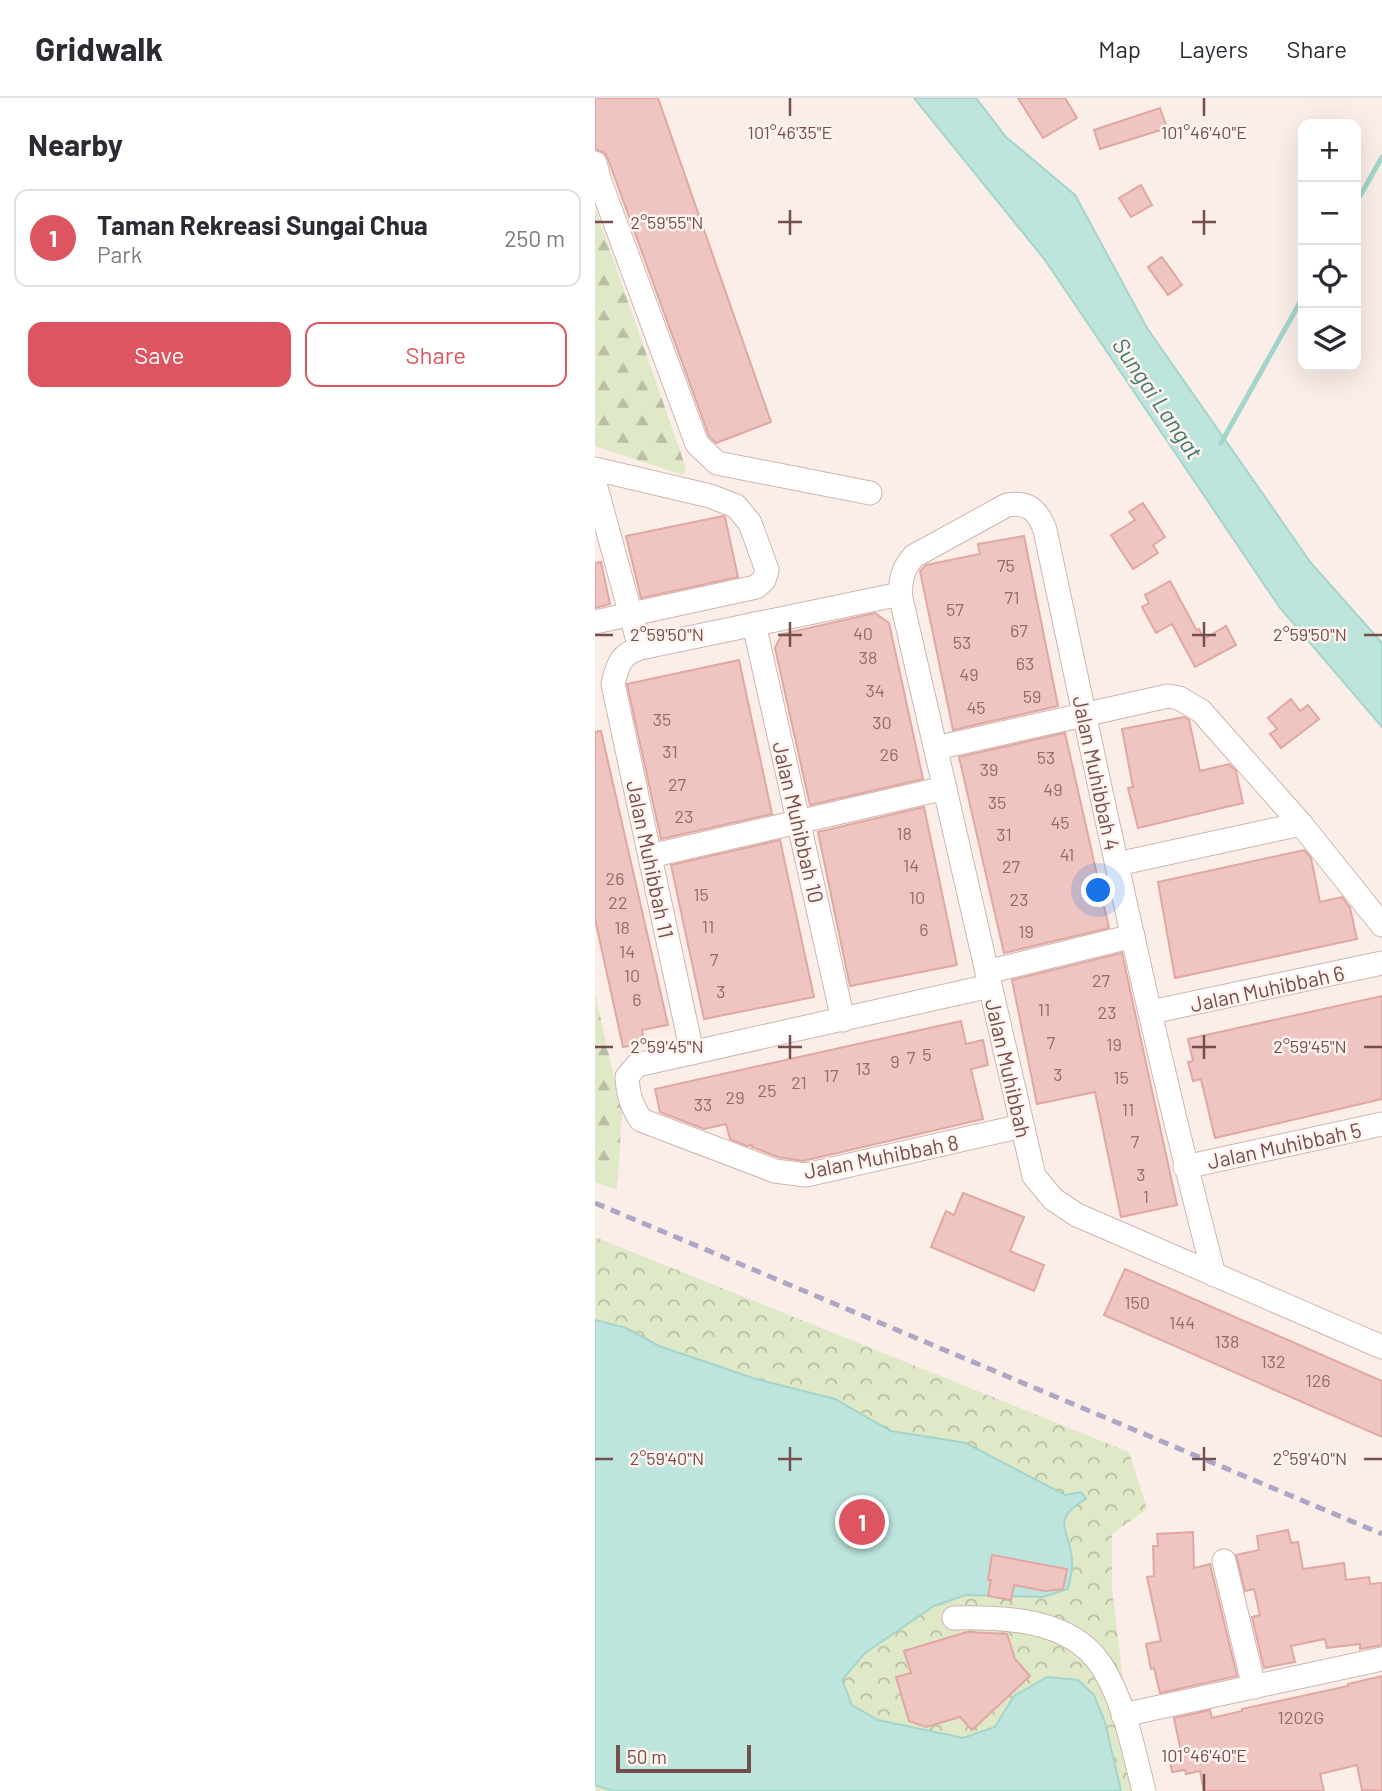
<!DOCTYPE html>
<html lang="en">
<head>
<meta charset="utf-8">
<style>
	:root { --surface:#fff; --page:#f7f7f7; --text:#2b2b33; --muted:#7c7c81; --line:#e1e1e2; --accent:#dd5561 }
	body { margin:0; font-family:Barlow,sans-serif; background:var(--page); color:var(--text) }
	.controls { position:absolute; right:21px; top:21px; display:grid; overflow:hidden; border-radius:14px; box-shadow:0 7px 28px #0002 }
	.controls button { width:63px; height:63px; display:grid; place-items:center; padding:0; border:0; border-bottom:2px solid var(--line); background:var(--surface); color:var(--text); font:35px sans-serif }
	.scale { position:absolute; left:21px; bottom:18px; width:135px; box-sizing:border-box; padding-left:7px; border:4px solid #744f4d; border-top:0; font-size:19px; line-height:24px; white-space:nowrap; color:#744f4d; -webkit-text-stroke:5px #fef3ee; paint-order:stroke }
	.you { position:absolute; left:504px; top:793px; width:24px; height:24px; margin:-18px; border:5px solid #fff; border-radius:50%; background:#1a73e8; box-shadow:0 0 0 10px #1a73e833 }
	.badge { display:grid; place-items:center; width:46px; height:46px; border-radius:50%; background:var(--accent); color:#fff; font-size:23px; font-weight:700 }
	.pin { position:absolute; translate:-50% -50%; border:4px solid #fff; box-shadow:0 2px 7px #0006 }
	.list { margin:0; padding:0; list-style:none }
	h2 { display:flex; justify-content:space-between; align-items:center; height:91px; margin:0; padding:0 28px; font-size:30px }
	h2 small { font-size:23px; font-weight:400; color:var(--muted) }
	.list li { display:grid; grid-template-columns:46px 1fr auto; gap:21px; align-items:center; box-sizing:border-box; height:98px; margin:0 14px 14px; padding:0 14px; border:2px solid var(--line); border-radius:14px }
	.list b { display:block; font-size:26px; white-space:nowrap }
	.list p { margin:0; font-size:23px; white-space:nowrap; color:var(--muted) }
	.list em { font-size:23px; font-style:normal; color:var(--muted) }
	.actions { display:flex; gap:14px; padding:21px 28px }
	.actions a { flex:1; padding:16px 0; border:2px solid var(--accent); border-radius:14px; text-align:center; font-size:24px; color:var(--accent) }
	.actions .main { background:var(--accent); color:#fff }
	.icon { flex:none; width:38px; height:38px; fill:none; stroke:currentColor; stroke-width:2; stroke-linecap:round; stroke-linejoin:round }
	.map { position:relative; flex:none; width:787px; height:1693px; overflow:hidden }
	header { display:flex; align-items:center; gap:42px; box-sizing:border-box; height:98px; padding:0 35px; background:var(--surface); border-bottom:2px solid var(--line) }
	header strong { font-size:33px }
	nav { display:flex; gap:38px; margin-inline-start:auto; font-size:24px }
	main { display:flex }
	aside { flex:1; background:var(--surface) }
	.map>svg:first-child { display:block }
	.forest { fill:url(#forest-firs) }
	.park { fill:url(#park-crowns) }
	.water { fill:#bde4dd; stroke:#a4d5cd; stroke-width:2 }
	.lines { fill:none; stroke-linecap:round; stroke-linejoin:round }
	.stream { stroke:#a4d5cd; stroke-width:5 }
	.building { fill:#efc5c1; stroke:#e1a7a2; stroke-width:2 }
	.minor-casing { stroke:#cfb5b1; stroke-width:25 }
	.minor { stroke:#fff; stroke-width:23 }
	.rail { stroke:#ada6c5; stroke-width:5; stroke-dasharray:10 7; stroke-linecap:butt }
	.ticks { fill:none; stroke:#744f4d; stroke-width:2.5 }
	.labels { text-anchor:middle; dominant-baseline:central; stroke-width:5; stroke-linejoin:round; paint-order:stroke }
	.number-label { font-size:18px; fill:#936c6a }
	.street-label { font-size:21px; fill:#744f4d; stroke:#fef3ee }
	.water-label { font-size:23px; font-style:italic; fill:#427870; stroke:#fef3ee }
	.ticks-label { font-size:18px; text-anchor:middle; fill:#744f4d; stroke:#fef3ee; stroke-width:5; stroke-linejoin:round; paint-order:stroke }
</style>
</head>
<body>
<header>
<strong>Gridwalk</strong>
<nav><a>Map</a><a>Layers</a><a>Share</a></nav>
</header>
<main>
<aside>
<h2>Nearby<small></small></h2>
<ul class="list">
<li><span class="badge">1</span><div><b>Taman Rekreasi Sungai Chua</b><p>Park</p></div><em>250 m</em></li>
</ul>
<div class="actions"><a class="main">Save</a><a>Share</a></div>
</aside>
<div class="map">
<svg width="787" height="1693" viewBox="0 0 787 1693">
	<defs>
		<pattern id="forest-firs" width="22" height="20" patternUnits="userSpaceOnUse" patternTransform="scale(1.75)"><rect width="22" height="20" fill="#dfe8c7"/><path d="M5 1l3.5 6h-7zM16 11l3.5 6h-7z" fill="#b9bea4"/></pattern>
		<pattern id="park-crowns" width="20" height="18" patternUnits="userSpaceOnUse" patternTransform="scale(1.75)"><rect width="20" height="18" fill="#dfe8c7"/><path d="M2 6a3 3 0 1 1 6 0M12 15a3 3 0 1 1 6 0" fill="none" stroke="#b9bea4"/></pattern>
	</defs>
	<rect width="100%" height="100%" fill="#fbeee8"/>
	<!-- forest -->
	<g class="forest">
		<path d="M0,109L91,370L88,377L0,348Z"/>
		<path d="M0,895L27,1015L22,1092L0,1084Z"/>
	</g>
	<!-- park -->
	<path class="park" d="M0,1139L534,1354L552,1411L517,1436V1490L541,1693H0Z"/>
	<!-- water -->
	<g class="water">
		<path d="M319,0H381L411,39L480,97L552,230L716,465L787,545V629L685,510L450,162Z"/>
		<path d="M0,1222L31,1230L64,1248L161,1281L240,1301L296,1333L371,1345L470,1397L486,1394L491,1401C453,1423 476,1432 477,1463C478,1472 475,1482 473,1491L448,1499L371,1497L339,1508L270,1555L247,1582L257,1607L283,1622L368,1640L400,1629L419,1598L452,1579L483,1582L499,1597L510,1624L526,1693H18L0,1687Z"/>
	</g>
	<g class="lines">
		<!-- stream -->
		<g class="stream">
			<path d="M761,105L787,59"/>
			<path d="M626,345L708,199"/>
		</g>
	</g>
	<!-- building -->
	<g class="building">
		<path d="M0,0H63L176,324L121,345L114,338L13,61L10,55L0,51Z"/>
		<path d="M423,0H470L482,20L448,40Z"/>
		<path d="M565,10L572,30L505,51L499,32Z"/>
		<path d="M546,87L557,107L536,119L524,100Z"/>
		<path d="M567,159L587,187L573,197L553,169Z"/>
		<path d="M548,405L570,439L558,447L563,455L538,471L516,437L540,422L534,414Z"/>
		<path d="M128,418L130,419L143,479L46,500L31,438Z"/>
		<path d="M429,438L463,608L358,632L325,473L331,467L385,456L383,446Z"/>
		<path d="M6,464L15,506L0,510V465Z"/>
		<path d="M575,483L602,533L604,531L609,541L631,528L641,547L600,569L577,526L561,535L547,509L554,505L550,497Z"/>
		<path d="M280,515L294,525L328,681L215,707L180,550L187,536Z"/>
		<path d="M144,562L177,716L66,741L32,586Z"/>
		<path d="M696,601L705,613L713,607L724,621L686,650L675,636L682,631L673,620Z"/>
		<path d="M589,619L594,622L605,673L634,666L641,673L648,705L543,730L533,690L538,689L527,631Z"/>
		<path d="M6,633L73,927L47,932L49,945L28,949L0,821V634Z"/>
		<path d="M470,635L514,830L409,855L364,659Z"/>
		<path d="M329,709L362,867L255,888L223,734Z"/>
		<path d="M185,742L219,899L109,921L76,767Z"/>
		<path d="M709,752L716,760L725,804L747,799L755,810L762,841L580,880L563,784Z"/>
		<path d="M527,855L582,1107L526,1119L500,994L442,1006L417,882Z"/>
		<path d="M787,898V1001L620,1040L606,981L598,983L593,964L598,963L593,941Z"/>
		<path d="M366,923L371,946L388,942L393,967L376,971L388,1021L208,1063L183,1059L157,1049V1047L152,1048L135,1041L131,1026L109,1031L65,1014L60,991Z"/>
		<path d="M368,1095L429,1119L415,1153L449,1167L439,1193L336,1149L351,1113L359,1117Z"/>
		<path d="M530,1171L787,1283V1339L509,1217Z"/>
		<path d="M693,1432L696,1445L703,1444L708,1471L749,1465L751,1482L774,1479L775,1486L787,1485V1547L765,1551V1546L732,1550L730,1541L696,1548L700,1564L669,1570L657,1519L665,1517L659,1491L650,1493L641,1457L664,1452L662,1438Z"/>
		<path d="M598,1434L599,1470L615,1466L642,1578L565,1595L559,1570L556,1571L551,1546L566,1543L552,1479L559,1478L558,1448H563L562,1436Z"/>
		<path d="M397,1457L472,1471L468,1491L450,1493L419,1487L416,1502L393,1498L396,1482H393Z"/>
		<path d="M372,1534L412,1536L420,1561L435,1578L377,1632L365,1619L331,1629L314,1623L301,1579L316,1575L309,1553Z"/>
		<path d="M787,1578V1693L767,1692L762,1667L725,1676L729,1693H609L605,1673L591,1676L590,1672L577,1674L574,1657L586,1654L579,1620L615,1612L617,1620L647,1613V1611L753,1588V1586Z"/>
	</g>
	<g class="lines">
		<!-- minor casing -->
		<g class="minor-casing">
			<g id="minor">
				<path d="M0,65L4,81L102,346L122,365L275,395"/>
				<path d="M0,371L115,398L141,408L155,425L172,472L169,482L161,489L0,524"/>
				<path d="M0,386L45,550"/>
				<path d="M159,526L248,922"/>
				<path d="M341,650L573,598L584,600L606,613L706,726L787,827"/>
				<path d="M55,758L350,690"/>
				<path d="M522,766L706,726"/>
				<path d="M392,874L538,838"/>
				<path d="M395,888L42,967L32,979C33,996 36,1007 46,1022L180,1073L211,1077L427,1028"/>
				<path d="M556,914L787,865"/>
				<path d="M97,955L18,586C23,566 25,557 45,550L305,496"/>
				<path d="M590,1069L787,1026"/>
				<path d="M619,1177C555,931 503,681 450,432C443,413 434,403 412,407L319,458C308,470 306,480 305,496L439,1078L458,1101L482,1117L787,1249"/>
				<path d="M629,1463L659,1589"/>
				<path d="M359,1520C408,1519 475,1520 506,1567C530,1604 538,1651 549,1693"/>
				<path d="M528,1617L787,1561"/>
			</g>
		</g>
		<!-- minor -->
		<use href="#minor" class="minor"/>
		<!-- rail -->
		<path class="rail" d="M0,1105L787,1436"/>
	</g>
	<!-- ticks -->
	<path class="ticks" d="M195,0V18M609,0V18M195,112V137M609,112V137M0,124H18M183,124H207M597,124H621M195,524V549M609,524V549M0,537H18M183,537H207M597,537H621M769,537H787M195,937V961M609,937V961M0,949H18M183,949H207M597,949H621M769,949H787M195,1349V1373M609,1349V1373M0,1361H18M183,1361H207M597,1361H621M769,1361H787M609,1676V1693"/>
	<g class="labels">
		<!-- number labels -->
		<g class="number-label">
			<text x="411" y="467">75</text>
			<text x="417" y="499">71</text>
			<text x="360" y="511">57</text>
			<text x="424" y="532">67</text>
			<text x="268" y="535">40</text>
			<text x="367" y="544">53</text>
			<text x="273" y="559">38</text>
			<text x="430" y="565">63</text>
			<text x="374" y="576">49</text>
			<text x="280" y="592">34</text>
			<text x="437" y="598">59</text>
			<text x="381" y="609">45</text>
			<text x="67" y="621">35</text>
			<text x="287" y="624">30</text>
			<text x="75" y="653">31</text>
			<text x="294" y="656">26</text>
			<text x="451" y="659">53</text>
			<text x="394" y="671">39</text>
			<text x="82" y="686">27</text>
			<text x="458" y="691">49</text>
			<text x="402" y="704">35</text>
			<text x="89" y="718">23</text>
			<text x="465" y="724">45</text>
			<text x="309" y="735">18</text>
			<text x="409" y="736">31</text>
			<text x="472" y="756">41</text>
			<text x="316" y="767">14</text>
			<text x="416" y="768">27</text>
			<text x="20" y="780">26</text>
			<text x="106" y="796">15</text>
			<text x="322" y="799">10</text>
			<text x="424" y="801">23</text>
			<text x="23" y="804">22</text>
			<text x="113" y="828">11</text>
			<text x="27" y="829">18</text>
			<text x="329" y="831">6</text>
			<text x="431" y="833">19</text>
			<text x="32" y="853">14</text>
			<text x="119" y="861">7</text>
			<text x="37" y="877">10</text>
			<text x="506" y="882">27</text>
			<text x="126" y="893">3</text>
			<text x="42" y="901">6</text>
			<text x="449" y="911">11</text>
			<text x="512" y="914">23</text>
			<text x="456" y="944">7</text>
			<text x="519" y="946">19</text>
			<text x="332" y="956">5</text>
			<text x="316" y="959">7</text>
			<text x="300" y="963">9</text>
			<text x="268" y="970">13</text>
			<text x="463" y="976">3</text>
			<text x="236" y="977">17</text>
			<text x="526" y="979">15</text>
			<text x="204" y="984">21</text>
			<text x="172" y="992">25</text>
			<text x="140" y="999">29</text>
			<text x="108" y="1006">33</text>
			<text x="533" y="1011">11</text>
			<text x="540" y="1043">7</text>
			<text x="546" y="1076">3</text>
			<text x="551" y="1098">1</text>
			<text x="542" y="1204">150</text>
			<text x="587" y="1224">144</text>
			<text x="632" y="1243">138</text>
			<text x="678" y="1263">132</text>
			<text x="723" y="1282">126</text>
			<text x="706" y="1619">1202G</text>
		</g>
		<!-- street labels -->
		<g class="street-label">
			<text transform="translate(502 675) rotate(78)">Jalan Muhibbah 4</text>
			<text transform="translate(204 724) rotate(77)">Jalan Muhibbah 10</text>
			<text transform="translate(56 761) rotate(78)">Jalan Muhibbah 11</text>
			<text transform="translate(672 890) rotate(-12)">Jalan Muhibbah 6</text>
			<text transform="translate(414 970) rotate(77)">Jalan Muhibbah</text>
			<text transform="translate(689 1047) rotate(-12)">Jalan Muhibbah 5</text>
			<text transform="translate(286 1058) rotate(-11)">Jalan Muhibbah 8</text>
		</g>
		<!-- water labels -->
		<g class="water-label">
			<text transform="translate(563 300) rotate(56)">Sungai Langat</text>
		</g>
	</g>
	<g class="ticks-label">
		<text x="195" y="41">101°46'35"E</text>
		<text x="609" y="41">101°46'40"E</text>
		<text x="72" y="131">2°59'55"N</text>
		<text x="72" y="543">2°59'50"N</text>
		<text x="715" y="543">2°59'50"N</text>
		<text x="72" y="955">2°59'45"N</text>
		<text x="715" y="955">2°59'45"N</text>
		<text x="72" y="1367">2°59'40"N</text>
		<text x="715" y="1367">2°59'40"N</text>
		<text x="609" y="1664">101°46'40"E</text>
	</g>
</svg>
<div class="controls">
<button>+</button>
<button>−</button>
<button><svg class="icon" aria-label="locate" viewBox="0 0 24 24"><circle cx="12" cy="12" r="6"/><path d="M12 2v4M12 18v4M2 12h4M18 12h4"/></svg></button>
<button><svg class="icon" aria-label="layers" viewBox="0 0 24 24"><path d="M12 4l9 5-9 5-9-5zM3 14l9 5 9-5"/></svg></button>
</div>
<div class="scale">50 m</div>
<div class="you"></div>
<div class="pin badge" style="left:267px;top:1424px">1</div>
</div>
</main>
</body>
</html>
